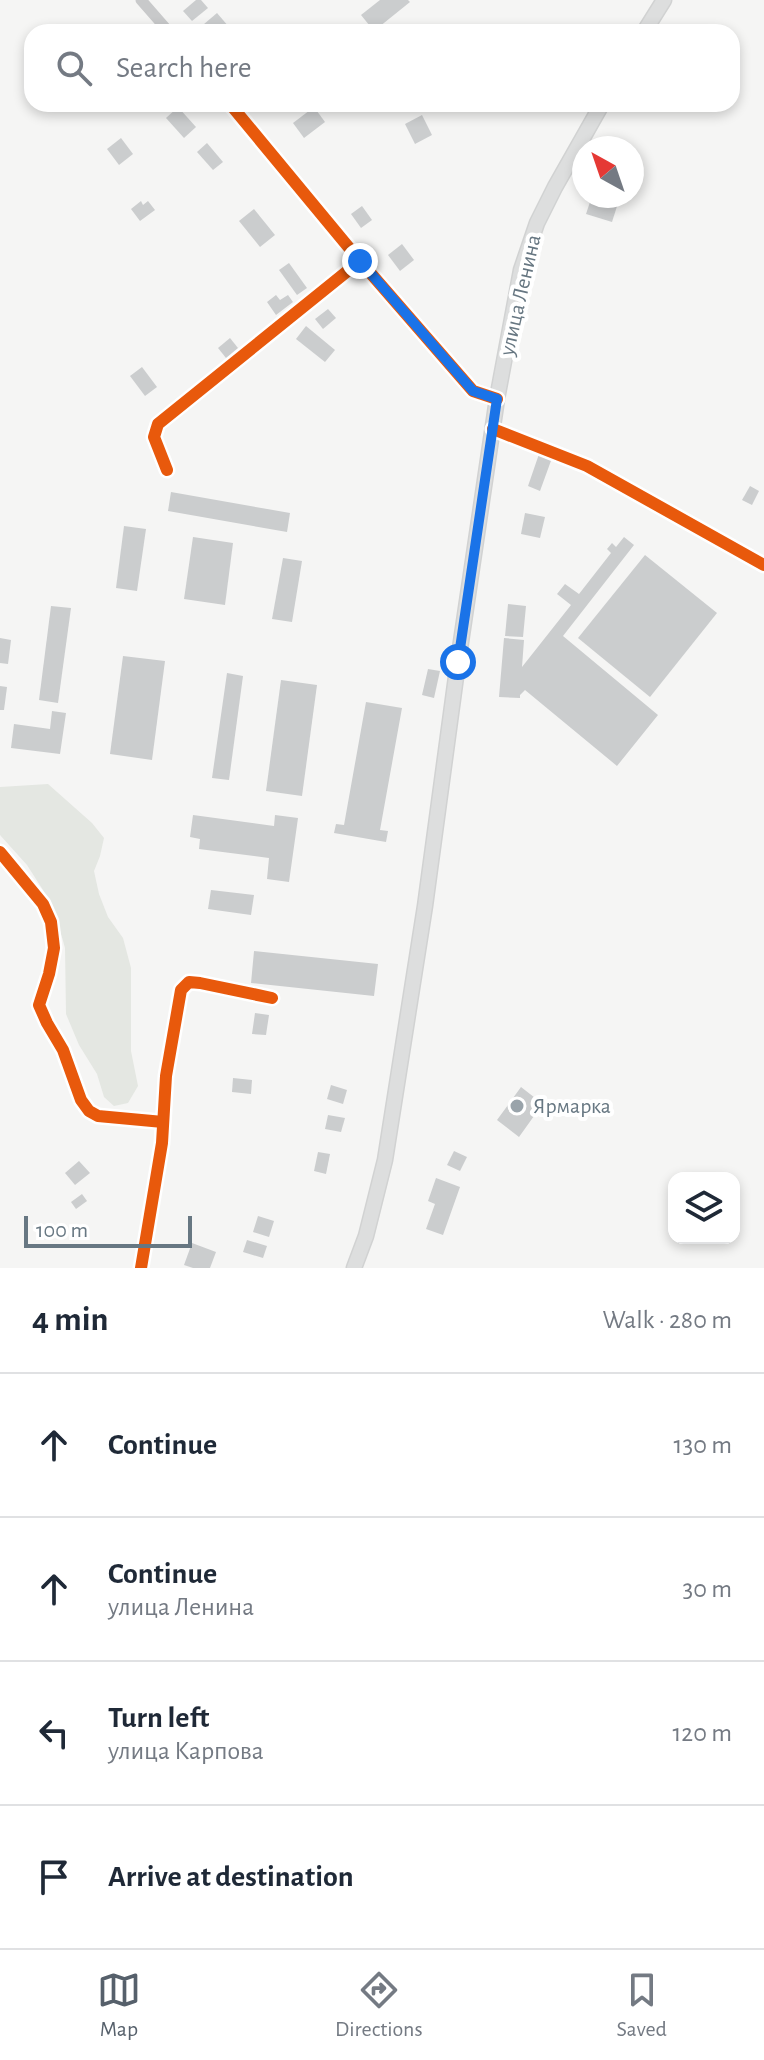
<!DOCTYPE html>
<html lang="en">
<head>
<meta charset="utf-8">
<style>
	:root { --surface:#fff; --page:#f2f2f3; --text:#1f2937; --muted:#747a83; --line:#e0e1e3; --accent:#56606b }
	body { margin:0; font-family:"Alegreya Sans",sans-serif; background:var(--page); color:var(--text) }
	.controls { position:absolute; right:24px; bottom:24px; display:grid; overflow:hidden; border-radius:16px; box-shadow:0 4px 12px #0003 }
	.controls button { width:72px; height:72px; display:grid; place-items:center; padding:0; border:0; border-bottom:2px solid var(--line); background:var(--surface); color:var(--text); font:40px sans-serif }
	.compass { position:absolute; left:572px; top:136px; width:72px; height:72px; border-radius:50%; background:var(--surface); box-shadow:0 4px 12px #0003; rotate:320deg }
	.scale { position:absolute; left:24px; bottom:20px; width:168px; box-sizing:border-box; padding-left:8px; border:4px solid #677782; border-top:0; font-size:22px; line-height:28px; white-space:nowrap; color:#677782; -webkit-text-stroke:6px #fff; paint-order:stroke }
	.stop { position:absolute; width:24px; height:24px; margin:-18px; border:6px solid #1a73e8; border-radius:50%; background:#fff }
	.stop.end { background:#1a73e8; border-color:#fff; box-shadow:0 2px 8px #0008 }
	.list { margin:0; padding:0; list-style:none }
	h2 { display:flex; justify-content:space-between; align-items:center; height:104px; margin:0; padding:0 32px; font-size:34px }
	h2 small { font-size:26px; font-weight:400; color:var(--muted) }
	.list li { display:grid; grid-template-columns:52px 1fr auto; gap:24px; align-items:center; box-sizing:border-box; height:144px; padding:0 32px; border-top:2px solid var(--line) }
	.list b { display:block; font-size:30px; white-space:nowrap }
	.list p { margin:0; font-size:26px; white-space:nowrap; color:var(--muted) }
	.list em { font-size:26px; font-style:normal; color:var(--muted) }
	.icon { flex:none; width:44px; height:44px; fill:none; stroke:currentColor; stroke-width:2; stroke-linecap:round; stroke-linejoin:round }
	.map { position:relative; flex:none; width:764px; height:1268px; overflow:hidden }
	.search { position:absolute; background:var(--surface); box-shadow:0 4px 12px #0003; left:24px; right:24px; top:24px; height:88px; display:flex; align-items:center; gap:20px; box-sizing:border-box; padding:0 28px; border-radius:24px; color:var(--muted); font-size:30px }
	.sheet { height:680px; background:var(--surface) }
	nav { display:flex; justify-content:space-around; align-items:center; box-sizing:border-box; height:112px; border-top:2px solid var(--line); background:var(--surface); font-size:22px; color:var(--muted) }
	nav a { display:grid; justify-items:center; gap:4px }
	nav .on { color:var(--accent) }
	.map>svg:first-child { display:block }
	.green { fill:#e4e7e2 }
	.building { fill:#cbcdce }
	.lines { fill:none; stroke-linecap:round; stroke-linejoin:round }
	.major-casing { stroke:#d1d2d2; stroke-width:17 }
	.minor { stroke:#c8c9ca; stroke-width:11 }
	.major { stroke:#dddede; stroke-width:14 }
	.cycleway-casing { stroke:#fff; stroke-width:17 }
	.cycleway { stroke:#e8590c; stroke-width:12 }
	.route { stroke:#1a73e8; stroke-width:10 }
	.poi-dot { fill:#99a3aa; stroke:#fff; stroke-width:3 }
	.labels { text-anchor:middle; dominant-baseline:central; stroke-width:8; stroke-linejoin:round; paint-order:stroke }
	.street-label { font-size:22px; fill:#677782; stroke:#fff }
	.poi-label { font-size:22px; fill:#677782; stroke:#fff; text-anchor:start }
</style>
</head>
<body>
<div class="map">
<svg width="764" height="1268" viewBox="0 0 764 1268">
	<rect width="100%" height="100%" fill="#f5f5f4"/>
	<!-- green -->
	<path class="green" d="M48,784L92,823L104,838L100,856L94,871L99,894L108,917L123,938L131,968V1051L138,1086L128,1103L114,1106L104,1097L97,1074L79,1045L66,1014L65,948L56,916L43,890L27,865L0,835V787Z"/>
	<!-- building -->
	<g class="building">
		<path d="M196,0H201L208,8L192,21L183,11Z"/>
		<path d="M380,0H408L410,2L374,31L361,15Z"/>
		<path d="M217,13L229,27L224,32H199L197,30Z"/>
		<path d="M178,107L196,127L184,138L166,118Z"/>
		<path d="M314,107L325,122L304,138L293,123Z"/>
		<path d="M422,115L432,135L415,144L405,124Z"/>
		<path d="M121,138L133,154L119,165L107,149Z"/>
		<path d="M207,143L223,162L213,170L197,152Z"/>
		<path d="M592,196H610L619,200L612,222L586,214Z"/>
		<path d="M141,201L143,205L148,201L155,210L140,221L131,209Z"/>
		<path d="M362,206L372,220L361,228L351,214Z"/>
		<path d="M254,209L275,235L260,247L239,221Z"/>
		<path d="M402,244L414,260L400,271L388,255Z"/>
		<path d="M289,263L307,288L297,295L279,270Z"/>
		<path d="M276,295L280,300L288,295L293,302L276,315L267,302Z"/>
		<path d="M328,309L336,318L323,329L315,319Z"/>
		<path d="M306,326L335,350L325,362L296,339Z"/>
		<path d="M230,338L238,348L226,358L218,348Z"/>
		<path d="M142,367L157,387L145,396L130,376Z"/>
		<path d="M539,454L552,458L540,491L528,486Z"/>
		<path d="M750,486L759,491L752,505L742,500Z"/>
		<path d="M171,492L290,513L287,532L168,511Z"/>
		<path d="M525,513L545,517L540,538L521,534Z"/>
		<path d="M124,526L146,529L137,591L116,588Z"/>
		<path d="M193,537L233,543L225,605L184,599Z"/>
		<path d="M624,537L634,545L563,636L658,715L617,766L525,690L520,695V698L499,697L504,638L524,640L522,667L571,605L557,594L565,584L579,594L611,553L607,549L612,543L616,547Z"/>
		<path d="M645,555L717,613L650,697L578,638Z"/>
		<path d="M283,558L302,561L292,622L272,619Z"/>
		<path d="M508,604L526,606L523,637L505,636Z"/>
		<path d="M51,606L71,608L58,703L39,700Z"/>
		<path d="M0,638L11,640L8,664L0,663Z"/>
		<path d="M123,656L165,661L152,760L110,754Z"/>
		<path d="M428,669L440,671L434,698L422,695Z"/>
		<path d="M227,673L243,676L229,780L212,778Z"/>
		<path d="M281,680L317,685L302,796L266,791Z"/>
		<path d="M0,686L7,687L4,710H0Z"/>
		<path d="M366,702L402,708L380,830L388,831L386,842L334,833L336,824L344,825Z"/>
		<path d="M52,711L66,713L60,754L11,748L14,724L50,729Z"/>
		<path d="M193,815L274,826L275,815L298,818L289,882L267,879L269,858L199,849L200,839L190,837Z"/>
		<path d="M211,890L254,895L251,915L208,909Z"/>
		<path d="M254,951L378,964L374,996L251,983Z"/>
		<path d="M255,1013L269,1015L266,1035L252,1034Z"/>
		<path d="M233,1078L252,1080L251,1094L232,1092Z"/>
		<path d="M331,1085L347,1090L343,1104L327,1099Z"/>
		<path d="M521,1087L539,1101L530,1113L534,1116L519,1137L497,1120Z"/>
		<path d="M328,1115L345,1118L341,1132L325,1129Z"/>
		<path d="M454,1151L467,1157L460,1171L447,1165Z"/>
		<path d="M318,1152L330,1154L326,1174L314,1171Z"/>
		<path d="M79,1161L90,1173L75,1185L65,1173Z"/>
		<path d="M436,1178L460,1187L443,1235L426,1229L435,1204L428,1201Z"/>
		<path d="M82,1194L87,1201L76,1209L71,1202Z"/>
		<path d="M258,1216L274,1221L269,1237L253,1232Z"/>
		<path d="M247,1240L267,1246L263,1258L243,1252Z"/>
		<path d="M192,1243L216,1252L210,1268H193L184,1265Z"/>
	</g>
	<g class="lines">
		<!-- major casing -->
		<g class="major-casing">
			<g id="major">
				<path d="M644,32L664,0"/>
				<path d="M354,1268L366,1236L385,1160L425,906L458,662L497,399L521,270L537,223L555,187L602,104"/>
			</g>
		</g>
		<!-- minor -->
		<g class="minor">
			<path d="M141,0L169,32"/>
			<path d="M230,104L360,261L473,391L497,399"/>
			<path d="M493,429L587,466L764,565"/>
			<path d="M167,470L154,437L158,424L360,261"/>
			<path d="M0,852L43,904L51,922L54,948L49,974L39,1005L47,1023L63,1050L81,1100L89,1111L98,1116L163,1122"/>
			<path d="M141,1268L162,1143L166,1076L181,990L189,982L200,983L272,998"/>
		</g>
		<!-- major -->
		<use href="#major" class="major"/>
		<!-- cycleway casing -->
		<g class="cycleway-casing">
			<g id="cycleway">
				<path d="M230,104L360,261L473,391L497,399"/>
				<path d="M493,429L587,466L764,565"/>
				<path d="M167,470L154,437L158,424L360,261"/>
				<path d="M0,852L43,904L51,922L54,948L49,974L39,1005L47,1023L63,1050L81,1100L89,1111L98,1116L163,1122"/>
				<path d="M141,1268L162,1143L166,1076L181,990L189,982L200,983L272,998"/>
			</g>
		</g>
		<!-- cycleway -->
		<use href="#cycleway" class="cycleway"/>
	</g>
	<g class="lines">
		<!-- route -->
		<path class="route" d="M360,261L473,391L497,399L458,662"/>
	</g>
	<!-- markers -->
	<circle class="poi-dot" cx="517" cy="1106" r="8"/>
	<g class="labels">
		<!-- street labels -->
		<g class="street-label">
			<text transform="translate(520 295) rotate(-77)">улица Ленина</text>
		</g>
		<!-- poi labels -->
		<g class="poi-label">
			<text x="533" y="1106">Ярмарка</text>
		</g>
	</g>
</svg>
<div class="controls">
<button><svg class="icon" aria-label="layers" viewBox="0 0 24 24"><path d="M12 4l9 5-9 5-9-5zM3 14l9 5 9-5"/></svg></button>
</div>
<svg class="compass" viewBox="-18 -18 36 36"><path d="M0-13l5 13h-10z" fill="#e53935"/><path d="M0 13l5-13h-10z" fill="#747a83"/></svg>
<div class="scale">100 m</div>
<div class="stop" style="left:458px;top:662px"></div>
<div class="stop end" style="left:360px;top:261px"></div>
<div class="search"><svg class="icon" aria-label="search" viewBox="0 0 24 24"><circle cx="10" cy="10" r="6"/><path d="M15 15l6 6"/></svg>Search here</div>
</div>
<section class="sheet">
<h2>4 min<small>Walk · 280 m</small></h2>
<ul class="list">
<li><svg class="icon" aria-label="ahead" viewBox="0 0 24 24"><path d="M12 20V5M6 11l6-6 6 6"/></svg><div><b>Continue</b></div><em>130 m</em></li>
<li><svg class="icon" aria-label="ahead" viewBox="0 0 24 24"><path d="M12 20V5M6 11l6-6 6 6"/></svg><div><b>Continue</b><p>улица Ленина</p></div><em>30 m</em></li>
<li><svg class="icon" aria-label="left" viewBox="0 0 24 24"><path d="M17 20v-9H6M10 6l-5 5 5 5"/></svg><div><b>Turn left</b><p>улица Карпова</p></div><em>120 m</em></li>
<li><svg class="icon" aria-label="arrive" viewBox="0 0 24 24"><path d="M6 21V4h12l-3 4 3 4H6"/></svg><div><b>Arrive at destination</b></div></li>
</ul>
</section>
<nav>
<a class="on"><svg class="icon" aria-label="map" viewBox="0 0 24 24"><path d="M3 6l6-2 6 2 6-2v14l-6 2-6-2-6 2zM9 4v14M15 6v14"/></svg>Map</a>
<a><svg class="icon" aria-label="directions" viewBox="0 0 24 24"><path d="M12 3l9 9-9 9-9-9zM9 14v-3h6M13 9l2 2-2 2"/></svg>Directions</a>
<a><svg class="icon" aria-label="saved" viewBox="0 0 24 24"><path d="M7 4h10v16l-5-4-5 4z"/></svg>Saved</a>
</nav>
</body>
</html>
